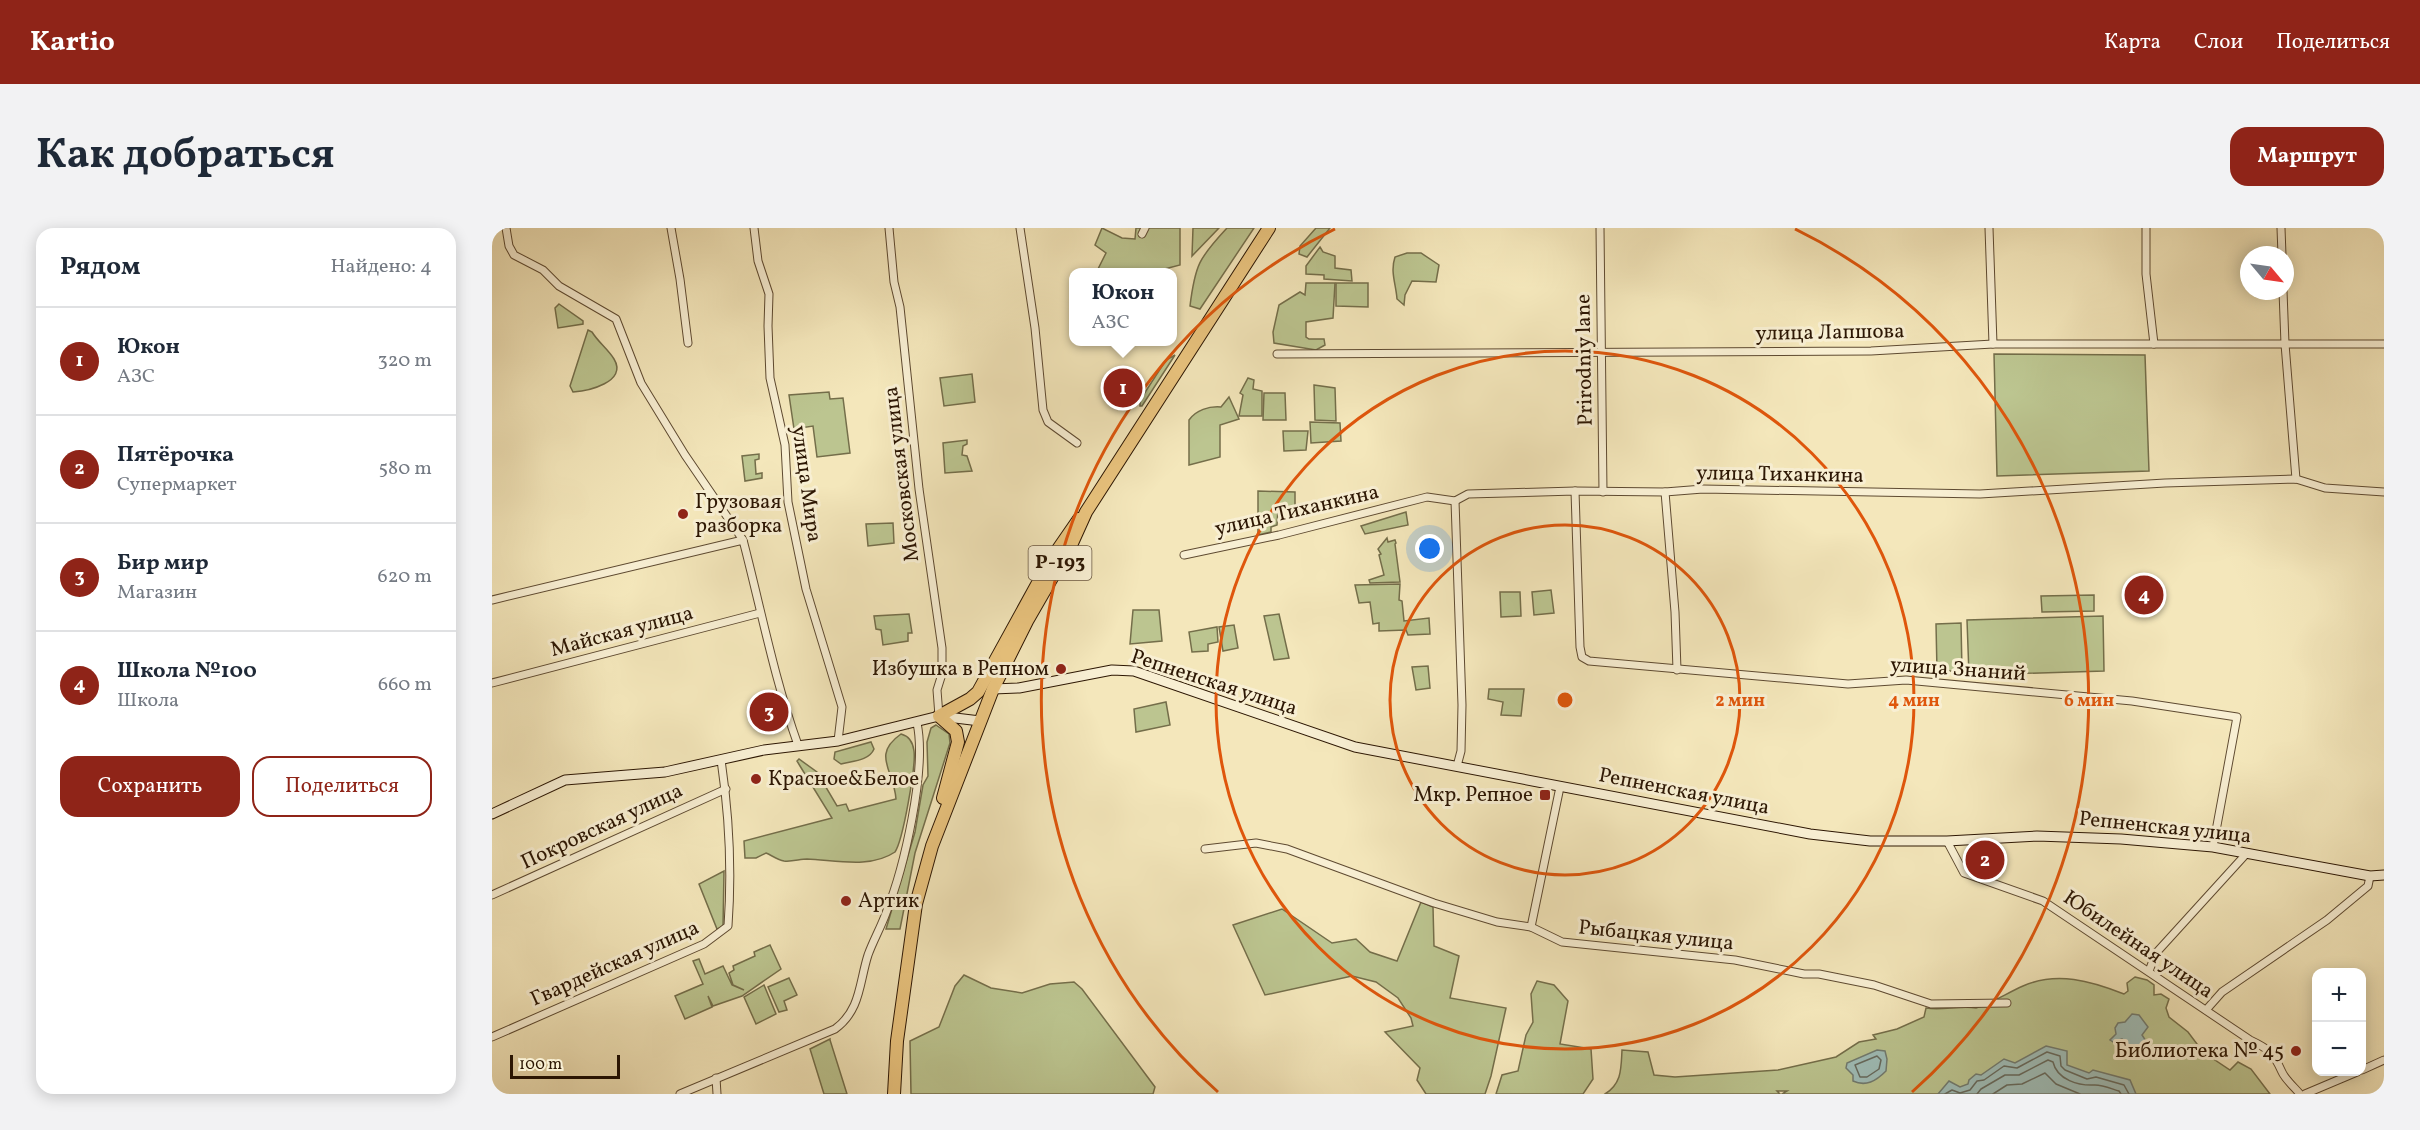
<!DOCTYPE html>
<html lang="ru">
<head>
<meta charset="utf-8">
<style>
	:root { --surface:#fff; --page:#f2f2f3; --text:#1f2937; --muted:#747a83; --line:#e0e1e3; --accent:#8f2418 }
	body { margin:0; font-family:Vollkorn,serif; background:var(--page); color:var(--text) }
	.controls { position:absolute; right:18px; bottom:18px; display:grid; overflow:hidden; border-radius:12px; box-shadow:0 3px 15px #0003 }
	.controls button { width:54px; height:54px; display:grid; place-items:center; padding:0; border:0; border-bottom:2px solid var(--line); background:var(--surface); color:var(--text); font:30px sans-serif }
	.compass { position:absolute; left:1748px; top:18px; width:54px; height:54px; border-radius:50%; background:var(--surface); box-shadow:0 3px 15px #0003; rotate:119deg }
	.scale { position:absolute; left:18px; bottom:15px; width:110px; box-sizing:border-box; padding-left:6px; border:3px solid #2c1603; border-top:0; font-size:16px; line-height:21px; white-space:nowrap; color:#2c1603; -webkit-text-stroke:4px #f8efd3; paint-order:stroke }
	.you { position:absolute; left:938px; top:321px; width:21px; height:21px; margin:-15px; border:4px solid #fff; border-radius:50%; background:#1a73e8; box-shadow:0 0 0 9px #1a73e833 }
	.badge { display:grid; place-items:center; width:39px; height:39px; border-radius:50%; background:var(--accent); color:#fff; font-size:20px; font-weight:700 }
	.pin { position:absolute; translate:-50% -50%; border:3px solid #fff; box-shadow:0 2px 6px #0006 }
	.popup { position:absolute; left:577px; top:40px; width:108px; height:78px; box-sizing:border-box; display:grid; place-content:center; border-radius:12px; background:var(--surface); filter:drop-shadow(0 2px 4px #0005); font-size:20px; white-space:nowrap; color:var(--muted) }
	.popup b { font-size:22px; color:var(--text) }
	.popup::after { content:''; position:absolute; left:50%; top:100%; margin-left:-12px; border:12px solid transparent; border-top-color:var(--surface) }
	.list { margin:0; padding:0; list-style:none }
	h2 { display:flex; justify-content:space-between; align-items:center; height:78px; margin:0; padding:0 24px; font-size:26px }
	h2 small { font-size:20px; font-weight:400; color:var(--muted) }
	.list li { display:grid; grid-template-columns:39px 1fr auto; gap:18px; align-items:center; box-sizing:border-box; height:108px; padding:0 24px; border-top:2px solid var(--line) }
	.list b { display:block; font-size:22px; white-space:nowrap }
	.list p { margin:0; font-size:20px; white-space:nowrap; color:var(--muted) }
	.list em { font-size:20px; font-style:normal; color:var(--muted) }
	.actions { display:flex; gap:12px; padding:18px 24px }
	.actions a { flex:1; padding:14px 0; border:2px solid var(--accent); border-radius:18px; text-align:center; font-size:21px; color:var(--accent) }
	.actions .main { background:var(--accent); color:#fff }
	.map { position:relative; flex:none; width:1892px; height:866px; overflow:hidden; border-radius:18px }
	header { display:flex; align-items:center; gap:36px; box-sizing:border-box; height:84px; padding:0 30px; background:var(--accent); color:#fff }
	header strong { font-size:28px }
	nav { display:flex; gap:33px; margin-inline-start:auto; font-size:21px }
	.intro { display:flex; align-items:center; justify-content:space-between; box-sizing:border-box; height:144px; padding:0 36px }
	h1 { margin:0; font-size:42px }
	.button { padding:15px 27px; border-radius:18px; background:var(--accent); color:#fff; font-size:21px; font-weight:700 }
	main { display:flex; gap:36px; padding:0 36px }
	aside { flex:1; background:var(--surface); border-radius:18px; box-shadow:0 3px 15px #0003 }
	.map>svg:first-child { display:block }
	.green { fill:#bcc590; stroke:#746e4a; stroke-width:1.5 }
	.water { fill:#9fbeb9; stroke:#717b70; stroke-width:1.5 }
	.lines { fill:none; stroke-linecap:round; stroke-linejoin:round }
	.shore { stroke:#666a5e; stroke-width:1.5 }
	.street-casing { stroke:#5e4a31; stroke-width:9 }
	.secondary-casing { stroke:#2c1603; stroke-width:11 }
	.highway-casing { stroke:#2c1603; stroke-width:14 }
	.street { stroke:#f8efd3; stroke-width:7 }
	.secondary { stroke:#f8efd3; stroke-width:9 }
	.highway { stroke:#eac47e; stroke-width:12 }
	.ring { fill:none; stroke:#df560c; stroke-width:3 }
	.poi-dot { fill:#8f2418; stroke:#f8efd3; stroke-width:2 }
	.labels { text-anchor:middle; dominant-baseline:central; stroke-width:6; stroke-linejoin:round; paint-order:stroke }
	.shield { fill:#f8efd3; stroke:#695741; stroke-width:1.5 }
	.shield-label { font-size:20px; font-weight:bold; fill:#2c1603 }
	.street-label { font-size:21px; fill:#2c1603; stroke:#f8efd3 }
	.poi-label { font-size:21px; fill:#2c1603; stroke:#f8efd3; text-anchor:start }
	.centre { fill:#df560c; stroke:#f8efd3; stroke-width:3 }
	.ring-label { font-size:18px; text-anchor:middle; font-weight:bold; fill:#df560c; stroke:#f8efd3; stroke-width:6; stroke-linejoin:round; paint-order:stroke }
</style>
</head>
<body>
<header>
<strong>Kartio</strong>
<nav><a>Карта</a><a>Слои</a><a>Поделиться</a></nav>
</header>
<div class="intro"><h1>Как добраться</h1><a class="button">Маршрут</a></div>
<main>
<aside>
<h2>Рядом<small>Найдено: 4</small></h2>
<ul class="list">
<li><span class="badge">1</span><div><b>Юкон</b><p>АЗС</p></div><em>320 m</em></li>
<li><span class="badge">2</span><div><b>Пятёрочка</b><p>Супермаркет</p></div><em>580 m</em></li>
<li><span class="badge">3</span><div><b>Бир мир</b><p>Магазин</p></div><em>620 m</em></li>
<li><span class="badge">4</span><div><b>Школа №100</b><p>Школа</p></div><em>660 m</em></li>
</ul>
<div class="actions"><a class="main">Сохранить</a><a>Поделиться</a></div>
</aside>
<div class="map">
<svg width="1892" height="866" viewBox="0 0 1892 866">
	<rect width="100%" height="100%" fill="#f4e7bb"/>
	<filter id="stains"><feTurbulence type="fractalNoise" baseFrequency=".00333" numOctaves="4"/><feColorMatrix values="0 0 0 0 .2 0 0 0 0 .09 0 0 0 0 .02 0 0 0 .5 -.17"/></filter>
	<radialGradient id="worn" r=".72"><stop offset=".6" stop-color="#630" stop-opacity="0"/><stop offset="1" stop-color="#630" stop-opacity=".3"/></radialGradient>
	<!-- green -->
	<g class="green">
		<path d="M610,0L630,10L643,11L644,0H688V37L665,43H605L614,25L603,17Z"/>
		<path d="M701,0H727L700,28Z"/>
		<path d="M735,0H762L708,81L698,78C703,37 707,30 735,0Z"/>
		<path d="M824,0H838L815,29L807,26L808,18Z"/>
		<path d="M828,19L831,24L843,28V40L859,42L860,53L832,51V47L814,46V38Z"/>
		<path d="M915,25H929L947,37L944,54L920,53L913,67L912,77L905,71C904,56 898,44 903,29Z"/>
		<path d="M814,55H843L841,90L814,94V109L817,111H832L833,117L824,122L782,115L781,104L787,77L808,64L813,67Z"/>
		<path d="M844,55H876V79L844,78Z"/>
		<path d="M67,76L91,93V96L66,100L63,80Z"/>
		<path d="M96,102L100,104C106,114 116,121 122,131C136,154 96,163 81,164L78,158Z"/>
		<path d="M1502,126L1653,127L1657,243L1505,248Z"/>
		<path d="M683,127L650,178H648V172L674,132Z"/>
		<path d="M480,146L483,174L452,178L448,150Z"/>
		<path d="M756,150L762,152L761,161L770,163V188H747L751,167L748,165Z"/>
		<path d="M822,157L843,160L844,193L823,192Z"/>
		<path d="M337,164L338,171L351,170L358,225L325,229L321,198L302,201L297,167Z"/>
		<path d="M772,165H793L794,192H771Z"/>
		<path d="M737,169L747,191L728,197V229L697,237V192C704,182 717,178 729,179Z"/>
		<path d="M818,194L848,195L849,213L819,215Z"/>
		<path d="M791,203H816L814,222L792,223Z"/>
		<path d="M475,212V216L471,218L470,227L475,228L480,243L453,245L451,215Z"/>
		<path d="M267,226V231L263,232L264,246L270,245V250L253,253L250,228Z"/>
		<path d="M766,263L803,264V281L786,280L785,297L779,299V304L766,307Z"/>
		<path d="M914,284L916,297L873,306L869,298Z"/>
		<path d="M401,295L402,315L376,318L374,296Z"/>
		<path d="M895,310L896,314L903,312L904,315L903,316L908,354L878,355L877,352L892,347L887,327L889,326L886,321Z"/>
		<path d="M908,356L907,372L910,373L912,393L937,390L938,406L916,407L914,402L887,403V395L881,396L878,374L867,375L863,357Z"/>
		<path d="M1059,362L1062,385L1042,387L1040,364Z"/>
		<path d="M1028,364L1029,388L1009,389L1008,364Z"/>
		<path d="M1602,367V383L1550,384L1549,368Z"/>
		<path d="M641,382H667L670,413L638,416Z"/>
		<path d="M417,386L420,405H416V413L391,417L389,402L384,401L382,388Z"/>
		<path d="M787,386L797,430L782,432L772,388Z"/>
		<path d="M1611,388L1612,443L1477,447L1475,392Z"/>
		<path d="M1469,395L1470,443H1445L1444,396Z"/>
		<path d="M742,397L746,420L731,423L727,399Z"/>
		<path d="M725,399L726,414L716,416V423L700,424L697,404Z"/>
		<path d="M936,438L938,460L924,462L920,439Z"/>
		<path d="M997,461H1032L1029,488L1009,487L1011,474L996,471Z"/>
		<path d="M674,474L678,497L644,504L642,481Z"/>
		<path d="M444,497L457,506L458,515L423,625L408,701H394L423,604L431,557L436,548L435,514L439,500Z"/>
		<path d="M409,506C417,508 421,515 422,523C424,538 411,612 403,624C378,641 343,632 315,631C308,631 300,634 292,633C286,632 279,627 274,625L264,630H253L252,613L340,590L308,538L305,533L307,531L325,544L345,578L354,576L357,583L404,571C402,542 379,527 409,506Z"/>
		<path d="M379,514L382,521C377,533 360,533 349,536L342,531L343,524Z"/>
		<path d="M232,643L231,699L225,701L207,656Z"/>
		<path d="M929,674L941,679L942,718L967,728L958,770L1014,780L999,848L993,866H934L925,852L928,840L893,804L921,798L919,790L906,770L884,754L860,748L773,767L741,697L790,681L840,715L864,711L878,724L905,733Z"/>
		<path d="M278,717L289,741L250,768L221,778L216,768L220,779L193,791L183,768L211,756L201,733L207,731L213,746L231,738L240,757L252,762L241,757L237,745L242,742L241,738L263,728L262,724Z"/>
		<path d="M472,747L499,760L530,765L558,756L582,754L590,761L663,859L661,866H419L418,813L447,799L463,758Z"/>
		<path d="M1643,749L1655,752L1662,757V767L1669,766L1677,771L1674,780L1677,789L1696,804L1711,824L1738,842L1746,834L1759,841L1778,866H1290L1295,863H1285L1288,866H1113C1130,855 1129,841 1130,822L1156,824L1162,847L1183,849L1286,842L1344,829L1367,814L1384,811L1381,807L1405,801L1432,789L1434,780C1451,783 1467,777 1484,780C1500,775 1515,765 1531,758C1565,743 1599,753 1632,766L1636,763L1635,755Z"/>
		<path d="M297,750L305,767L292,773L295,782L287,784L276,759Z"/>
		<path d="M1045,753L1062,757L1076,773L1068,816L1099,821L1101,851L1091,866H1004L1010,847L1026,843L1034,807L1041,794L1039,766Z"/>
		<path d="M272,757L284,786L264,796L252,769Z"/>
		<path d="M338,811V812L355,866H332L318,821Z"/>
	</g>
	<!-- water -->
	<g class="water">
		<path d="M1640,786L1647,787L1656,799L1650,807L1654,813L1651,819H1642L1634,822L1630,811L1621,814L1618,812L1624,806L1623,800L1626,795L1633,794Z"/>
		<path d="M1554,818L1575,823V837L1597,845L1601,842L1638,852L1644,866H1446L1457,853L1468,859L1476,856L1477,852L1484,846L1489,847L1512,831L1523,835Z"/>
		<path d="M1385,822L1393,823L1395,831L1394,843C1384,853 1374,859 1361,853V847L1354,840L1355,835Z"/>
	</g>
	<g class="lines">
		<!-- shore -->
		<g class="shore">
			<path d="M1385,828L1389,832L1387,841L1375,849H1368L1363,837Z"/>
			<path d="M1453,866L1460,862L1468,865L1478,862L1485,853L1492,852L1512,838L1525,840L1555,824L1568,828L1569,838L1573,842L1595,851L1604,849L1632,857L1637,866"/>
			<path d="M1485,866L1489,861L1513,847H1527L1556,832L1561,834C1565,852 1587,858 1603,857C1611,857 1620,861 1627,863L1629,866"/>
			<path d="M1501,866L1515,857L1530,856L1553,845L1564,856L1588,866"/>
		</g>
		<!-- street casing -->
		<g class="street-casing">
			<g id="street">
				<path d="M14,0L17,18L22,27L51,42L67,58L124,91L149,155L193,227L251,312"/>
				<path d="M179,0L188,51L196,115"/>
				<path d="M262,0L266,33L277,66L276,98L278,150L293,217L296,274L314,361L350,479L346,513"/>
				<path d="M397,0L402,54L408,79L427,261L450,420V446L445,462L447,488"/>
				<path d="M528,0L543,100L551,182L556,194L585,215"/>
				<path d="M1108,0L1111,264"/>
				<path d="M1497,0L1501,116"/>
				<path d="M1654,0V46L1662,116"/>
				<path d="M1789,0L1790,27"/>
				<path d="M650,6L653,0"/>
				<path d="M1791,63L1793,116L1804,251"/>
				<path d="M785,126L1379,123L1501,116H1892"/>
				<path d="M1083,263L1088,419L1090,429L1097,433L1356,456L1414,452L1640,473L1745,489L1721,619"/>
				<path d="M1173,264L1183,384L1185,442"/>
				<path d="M963,273L970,477L969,523L965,538"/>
				<path d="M692,327L787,307L935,269L963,273L976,266L1083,263L1173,264L1211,261L1488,266L1673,255L1804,251L1833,260L1892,264"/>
				<path d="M0,372L251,312C269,381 282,450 306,517"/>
				<path d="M0,455L268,385"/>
				<path d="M1455,613L1472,645L1551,673L1758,812C1777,821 1781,824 1790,844C1793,851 1803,860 1808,866"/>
				<path d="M713,621L764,615L795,621L942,675L1005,694L1039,699L1070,714L1243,732L1312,746H1327L1382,757L1439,776L1515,775"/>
				<path d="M0,667L234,561"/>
				<path d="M1039,699L1068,559"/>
				<path d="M1657,743L1664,725L1755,625"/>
				<path d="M1714,782L1730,764L1835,692L1876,658L1878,648"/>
				<path d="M0,809L212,716L236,698C240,643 237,586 229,532"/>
				<path d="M1870,842L1892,832"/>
				<path d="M224,850L225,866"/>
				<path d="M188,866L343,801C369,782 367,755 376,727C381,713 389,699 394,685C412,640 435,542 425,495"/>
				<path d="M1813,866L1865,844"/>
			</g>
		</g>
		<!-- secondary casing -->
		<g class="secondary-casing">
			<g id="secondary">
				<path d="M501,461L527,460L620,442L642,443L863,519L1318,606L1378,613H1455L1545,608L1629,611L1721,619L1878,648L1892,647"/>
				<path d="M0,586L73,552L173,544L272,522L346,513L447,488L488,493"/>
			</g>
		</g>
		<!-- highway casing -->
		<g class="highway-casing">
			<g id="highway">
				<path d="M451,570L466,514L464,503L447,488L478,471L486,464L558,333L587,291"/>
				<path d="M402,866L405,813L424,676L440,618L501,461L535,393L580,315L594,284L777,0"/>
			</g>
		</g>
		<!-- street -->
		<use href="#street" class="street"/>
		<!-- secondary -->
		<use href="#secondary" class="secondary"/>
		<!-- highway -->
		<use href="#highway" class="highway"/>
	</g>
	<!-- distance rings -->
	<g class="ring">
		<circle cx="1073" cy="472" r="175"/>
		<circle cx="1073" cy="472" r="349"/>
		<path d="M726 864A524 524 0 0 1 843 1M1303 1A524 524 0 0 1 1420 864"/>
	</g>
	<!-- markers -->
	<g class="poi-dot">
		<circle cx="191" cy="286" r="6"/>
		<circle cx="569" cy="441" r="6"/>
		<circle cx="264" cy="551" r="6"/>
		<rect x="1047" y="561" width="12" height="12" rx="3"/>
		<circle cx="354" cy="673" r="6"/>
		<circle cx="1804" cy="823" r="6"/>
	</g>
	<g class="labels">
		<!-- shield labels -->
		<rect class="shield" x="536.5" y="318" width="63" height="34" rx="4.5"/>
		<g class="shield-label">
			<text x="568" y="335">Р-193</text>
		</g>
		<!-- street labels -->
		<g class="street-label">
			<text transform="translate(1338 105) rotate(-1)">улица Лапшова</text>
			<text transform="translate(1093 132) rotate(-91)">Prirodniy lane</text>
			<text transform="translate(410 246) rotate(-97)">Московская улица</text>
			<text transform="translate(1288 247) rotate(1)">улица Тиханкина</text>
			<text transform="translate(314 256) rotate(82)">улица Мира</text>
			<text transform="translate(805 283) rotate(-13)">улица Тиханкина</text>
			<text transform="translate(130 404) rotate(-15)">Майская улица</text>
			<text transform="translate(1466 442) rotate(4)">улица Знаний</text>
			<text transform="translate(722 455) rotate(18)">Репненская улица</text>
			<text transform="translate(1192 564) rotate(11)">Репненская улица</text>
			<text transform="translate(110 599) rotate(-25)">Покровская улица</text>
			<text transform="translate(1673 600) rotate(6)">Репненская улица</text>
			<text transform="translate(1164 708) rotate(6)">Рыбацкая улица</text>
			<text transform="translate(1646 717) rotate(34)">Юбилейная улица</text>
			<text transform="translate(123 736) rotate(-24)">Гвардейская улица</text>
		</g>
		<!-- poi labels -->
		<g class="poi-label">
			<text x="203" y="274">Грузовая<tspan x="203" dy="24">разборка</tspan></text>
			<text x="557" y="441" text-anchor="end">Избушка в Репном</text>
			<text x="276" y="551">Красное&amp;Белое</text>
			<text x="1041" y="567" text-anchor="end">Мкр. Репное</text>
			<text x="366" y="673">Артик</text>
			<text x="1792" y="823" text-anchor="end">Библиотека № 45</text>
		</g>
	</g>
	<circle cx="1073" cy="472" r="9" class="centre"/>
	<g class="ring-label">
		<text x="1248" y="478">2 мин</text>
		<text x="1422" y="478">4 мин</text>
		<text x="1597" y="478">6 мин</text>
	</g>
	<rect width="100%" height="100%" filter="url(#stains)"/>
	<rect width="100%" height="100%" fill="url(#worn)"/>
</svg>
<div class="controls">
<button>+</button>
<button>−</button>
</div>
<svg class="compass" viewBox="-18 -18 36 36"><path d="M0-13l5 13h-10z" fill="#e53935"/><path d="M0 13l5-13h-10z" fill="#747a83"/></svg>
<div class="scale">100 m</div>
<div class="you"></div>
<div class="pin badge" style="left:631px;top:160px">1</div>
<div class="popup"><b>Юкон</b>АЗС</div>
<div class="pin badge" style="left:1493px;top:632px">2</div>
<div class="pin badge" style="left:277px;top:484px">3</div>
<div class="pin badge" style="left:1652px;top:367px">4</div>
</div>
</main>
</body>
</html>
